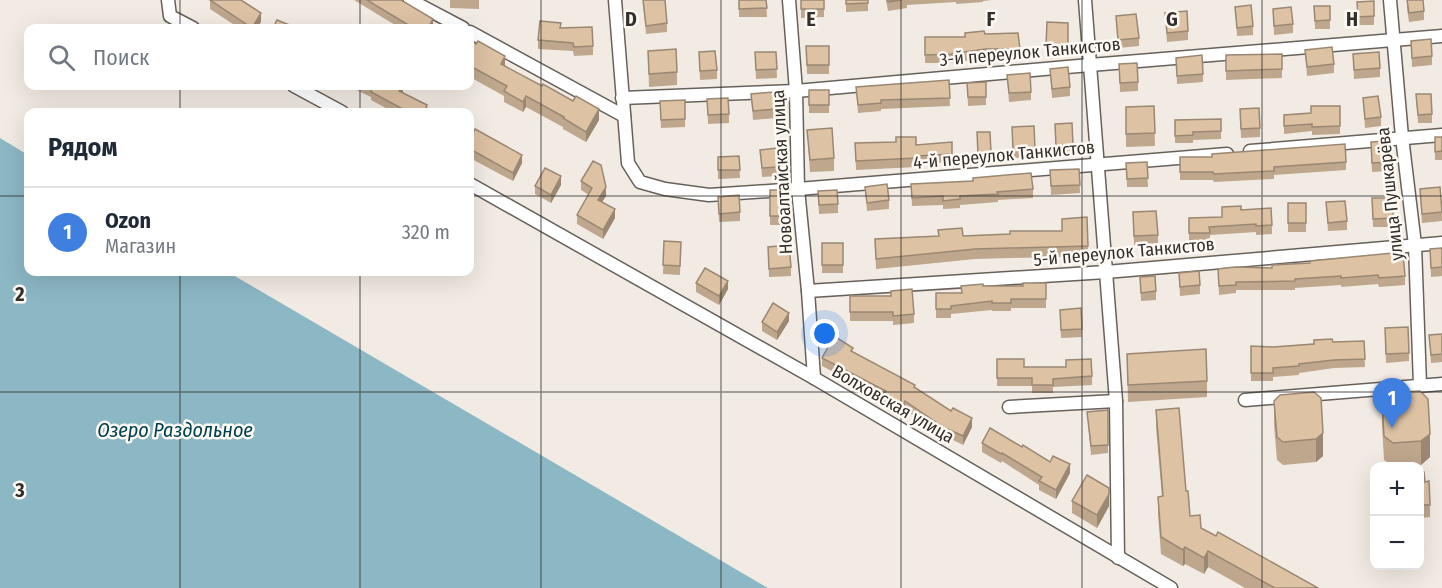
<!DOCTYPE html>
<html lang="ru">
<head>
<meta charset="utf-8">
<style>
	:root { --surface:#fff; --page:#f2f2f3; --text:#1f2937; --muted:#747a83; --line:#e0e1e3; --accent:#ea580c }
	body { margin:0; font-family:"Fira Sans Condensed",sans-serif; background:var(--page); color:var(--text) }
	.controls { position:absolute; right:18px; bottom:18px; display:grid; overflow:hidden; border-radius:12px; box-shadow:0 6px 24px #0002 }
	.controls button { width:54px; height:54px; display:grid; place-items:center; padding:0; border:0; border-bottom:2px solid var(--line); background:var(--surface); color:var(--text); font:30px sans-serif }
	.you { position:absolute; left:825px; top:334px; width:21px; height:21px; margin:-15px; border:4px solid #fff; border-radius:50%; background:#1a73e8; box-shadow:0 0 0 9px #1a73e833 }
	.badge { display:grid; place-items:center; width:39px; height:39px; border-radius:50%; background:var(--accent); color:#fff; font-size:20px; font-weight:700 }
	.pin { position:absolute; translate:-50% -50px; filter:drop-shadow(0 2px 3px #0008) }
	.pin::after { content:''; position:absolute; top:32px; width:21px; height:18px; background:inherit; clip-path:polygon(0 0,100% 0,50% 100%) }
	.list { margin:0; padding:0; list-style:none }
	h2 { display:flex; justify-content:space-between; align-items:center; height:78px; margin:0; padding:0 24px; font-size:26px }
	h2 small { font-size:20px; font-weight:400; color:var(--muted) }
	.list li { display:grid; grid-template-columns:39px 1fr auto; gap:18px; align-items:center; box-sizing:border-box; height:90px; padding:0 24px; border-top:2px solid var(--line) }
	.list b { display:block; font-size:22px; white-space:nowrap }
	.list p { margin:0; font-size:20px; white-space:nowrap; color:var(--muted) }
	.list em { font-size:20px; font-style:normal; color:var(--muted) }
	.icon { flex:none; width:33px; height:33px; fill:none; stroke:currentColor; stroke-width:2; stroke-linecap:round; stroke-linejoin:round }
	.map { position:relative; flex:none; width:1442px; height:588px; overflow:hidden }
	.search { position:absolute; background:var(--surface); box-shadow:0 6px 24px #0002; left:24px; top:24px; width:450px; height:66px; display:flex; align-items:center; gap:15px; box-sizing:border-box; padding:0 21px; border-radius:12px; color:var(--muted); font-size:22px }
	.panel { position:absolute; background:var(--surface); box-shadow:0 6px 24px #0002; left:24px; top:108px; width:450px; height:168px; border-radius:12px }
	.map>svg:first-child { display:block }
	.water { fill:#8cb7c5 }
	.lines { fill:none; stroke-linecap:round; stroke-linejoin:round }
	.minor-casing { stroke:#67615b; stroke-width:15 }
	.minor { stroke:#fff; stroke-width:12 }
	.wall { fill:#bea78d }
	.shaded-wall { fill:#9b8873 }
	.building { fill:#ddc2a4; stroke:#9b8873; stroke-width:1.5 }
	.grid { fill:none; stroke:#322f2c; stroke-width:1.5; stroke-opacity:0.55 }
	.labels { text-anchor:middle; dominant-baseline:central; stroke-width:5; stroke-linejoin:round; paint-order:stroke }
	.street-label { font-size:18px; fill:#322f2c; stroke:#fef9f3 }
	.water-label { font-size:20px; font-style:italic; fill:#004150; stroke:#fef9f3 }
	.grid-label { font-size:20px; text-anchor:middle; font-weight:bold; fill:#322f2c; stroke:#fef9f3; stroke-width:5; stroke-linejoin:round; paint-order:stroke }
</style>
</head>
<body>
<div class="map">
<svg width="1442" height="588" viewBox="0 0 1442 588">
	<rect width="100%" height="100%" fill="#f2ebe4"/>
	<!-- water -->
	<path class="water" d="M0,138L28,155V272H228L768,588H0Z"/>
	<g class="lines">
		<!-- minor casing -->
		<g class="minor-casing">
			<g id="minor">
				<path d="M168,0L170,16L193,28"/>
				<path d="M410,0L463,28"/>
				<path d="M615,0L628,163L640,182L665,189L709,195L798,189L1227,154"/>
				<path d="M789,0L796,91L798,189L808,291L814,378"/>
				<path d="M1085,0L1116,401L1118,558"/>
				<path d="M1390,0L1402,137L1415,245L1420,385"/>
				<path d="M470,32L624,116"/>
				<path d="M294,86L342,112"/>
				<path d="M622,98L796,91L1090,65L1442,36"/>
				<path d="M1250,151L1442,135"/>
				<path d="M470,184L814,378L1171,588"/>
				<path d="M808,291L1106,272L1442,243"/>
				<path d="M1245,400L1442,384"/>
				<path d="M1009,407L1116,401"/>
			</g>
		</g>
		<!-- minor -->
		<use href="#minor" class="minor"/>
	</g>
	<!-- wall -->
	<g class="wall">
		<path d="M210,0L261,22L257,28H239L210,9Z"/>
		<path d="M354,0H401L433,28H400Z"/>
		<path d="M450,0H479V9L450,8Z"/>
		<path d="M643,0L667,23V32L646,34Z"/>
		<path d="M739,0H766L767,17H739Z"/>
		<path d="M801,0L824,9V17L801,18Z"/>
		<path d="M846,0H868V11L846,12Z"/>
		<path d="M886,0H992L983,1V2L956,4V2L907,5V8L888,11Z"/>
		<path d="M1407,0L1424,11V20L1409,22L1407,9Z"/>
		<path d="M1374,1V25H1358L1357,2Z"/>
		<path d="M1314,6H1330V29H1315Z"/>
		<path d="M1235,7L1253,26V35L1237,36Z"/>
		<path d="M1273,9L1293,24V33L1274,35Z"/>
		<path d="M1165,13L1188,31V40L1167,42Z"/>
		<path d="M1116,16L1139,38V46L1118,48Z"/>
		<path d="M1047,22L1068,23V54H1046Z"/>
		<path d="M561,28L593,46V55L574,56L573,51L538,49V40Z"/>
		<path d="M985,34L1020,49V57L986,58L951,63H925V37H965Z"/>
		<path d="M470,40L505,66L599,120L586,142L563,129V127L526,107L523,112L504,102V96L470,77Z"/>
		<path d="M1411,41L1432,56V65L1412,67Z"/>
		<path d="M806,46L829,65V74H807Z"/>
		<path d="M1305,50L1334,64V73L1307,76Z"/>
		<path d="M648,51L677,72V85L649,87Z"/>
		<path d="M699,52L717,70V79L700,80Z"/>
		<path d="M755,52H776L777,78L756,79Z"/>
		<path d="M1282,54V78L1226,80V55Z"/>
		<path d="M1353,54L1380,68V77L1354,79Z"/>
		<path d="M1176,58L1203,74V82L1177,84Z"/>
		<path d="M1119,64L1138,82V91L1120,92Z"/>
		<path d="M1050,69L1070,87V96L1052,98Z"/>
		<path d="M1007,75L1031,92V100L1009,102Z"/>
		<path d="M949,80L950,106L881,109V111L858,113L856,87Z"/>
		<path d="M967,83L986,97V105L968,106Z"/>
		<path d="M348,86H403V93L427,109L435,112H393L371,100V97Z"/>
		<rect x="809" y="90" width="20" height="23"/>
		<path d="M751,94L776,109V118L753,120Z"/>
		<path d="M1416,94L1432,114V123H1418Z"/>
		<path d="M1363,98L1381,117V126L1365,128Z"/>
		<path d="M707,99L729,114V123L708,124Z"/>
		<path d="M685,100V127L661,128L660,101Z"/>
		<path d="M1154,106L1155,146L1126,147V107Z"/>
		<path d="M1340,106V134L1312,135V131L1284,134V115L1311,113Z"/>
		<path d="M1240,109L1260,128V137L1241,138Z"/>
		<path d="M1221,119V139L1193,140V143H1175V120Z"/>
		<path d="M1055,124L1073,145V154L1056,155Z"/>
		<path d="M1012,127L1035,148V157L1013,158Z"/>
		<path d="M807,130L834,158V171L810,172Z"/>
		<path d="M977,132H990L991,162H978Z"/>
		<rect x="1435" y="137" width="7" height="23"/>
		<path d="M470,140L522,163L513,181L470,158Z"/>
		<path d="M1387,141L1388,171L1372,172L1371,151Z"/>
		<path d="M952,142V162L917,164V167L856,170L855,143L916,145Z"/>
		<path d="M760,150L778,167V176L762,177Z"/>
		<path d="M739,156L740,178L718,179V157Z"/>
		<path d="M1180,157L1346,162V170L1274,175V179L1214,182L1213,180H1180Z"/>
		<path d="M1147,162L1148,187H1127L1126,163Z"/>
		<path d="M1079,169L1080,193L1051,195L1050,170Z"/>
		<path d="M581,181L606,196L602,202L615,218L603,239L577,224V215L589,195L581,190Z"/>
		<path d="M911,184L1033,189V198L998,200V202L960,205V208L943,209V205L912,206Z"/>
		<path d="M561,185L551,203L535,194V186Z"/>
		<path d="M865,187L889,200V209L867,211Z"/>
		<path d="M1420,189L1442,211V221L1422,223Z"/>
		<rect x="770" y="190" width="20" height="35"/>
		<path d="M818,191L838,204V213L819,214Z"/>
		<path d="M718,197L740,212V221L719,222Z"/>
		<path d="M1372,198H1393V227H1373Z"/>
		<path d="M1326,202L1347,221V230L1328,231Z"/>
		<rect x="1288" y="203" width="18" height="29"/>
		<path d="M1222,207L1241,210L1272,225V234L1256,235V232L1210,235V241L1189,242V218L1222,217Z"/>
		<path d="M1133,212L1158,235V243L1134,245Z"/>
		<path d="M1062,219L1088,246V256L975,259L876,269L875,239L938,236V230L963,236L1062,231Z"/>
		<path d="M664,241L681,242L680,275L663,274Z"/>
		<rect x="822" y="243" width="21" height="30"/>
		<path d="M768,247L791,267V276L769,277Z"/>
		<path d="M1442,248V276L1431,277L1430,249Z"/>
		<path d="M1218,269L1405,276V285L1379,287L1378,284L1341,287V285L1295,288V290H1236V293L1219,295Z"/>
		<path d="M1179,273L1200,285V294L1180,296Z"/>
		<path d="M1140,277L1156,291V300L1141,301Z"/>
		<path d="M696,283L728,289L719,305L696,292Z"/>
		<path d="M1046,283V308H1011V311H992V310L951,314V318H936V293H961V286H1023Z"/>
		<path d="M850,296L914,314V323L893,325V321H850Z"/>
		<path d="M1060,318L1082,329V337L1061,338Z"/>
		<path d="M789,321L777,340L762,331V322Z"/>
		<path d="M1442,334V362L1431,363L1429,335Z"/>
		<path d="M1385,337L1409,353V361L1386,363Z"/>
		<path d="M1364,341L1365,367L1334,368L1299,373V375L1273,377V381H1251V346L1273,347L1333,342Z"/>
		<path d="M853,353L915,388L972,427L963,445L943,435L905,410L903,413L884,402V398L822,366V358Z"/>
		<path d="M1127,354L1207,381V397L1128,402Z"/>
		<path d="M997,359L1024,367L1092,376V385L1053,387V393H1032V386H997Z"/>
		<path d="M1420,391L1430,457L1421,465L1393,466L1384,460L1382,425V401Z"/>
		<path d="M1314,392L1323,456L1316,462L1283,465L1277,460L1274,425V401Z"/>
		<path d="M1108,410V453L1091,455L1087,412Z"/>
		<path d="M1156,410L1186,491L1190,516L1201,528L1318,588H1245L1208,567L1204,574L1185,564L1183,566L1161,554L1158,514V497H1162L1156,427Z"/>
		<path d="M982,443L1022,447L1070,473L1056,499L1039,490V485L1002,461L1001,463L982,452Z"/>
		<path d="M1419,472L1425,482L1430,505V517L1421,518L1422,543H1419Z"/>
		<path d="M1072,501L1109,506L1097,528L1072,513Z"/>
	</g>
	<!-- shaded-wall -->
	<g class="shaded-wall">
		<path d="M261,13V22L257,28H252Z"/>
		<path d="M433,19V28H428Z"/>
		<path d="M505,56V66L501,64Z"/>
		<path d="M402,86H403V92L399,100V91Z"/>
		<path d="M526,96V107L523,112V102Z"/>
		<path d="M599,109V120L586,142V132Z"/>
		<path d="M522,155V163L513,181V173Z"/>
		<path d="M561,176V185L551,203V195Z"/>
		<path d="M606,187V196L598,208V200Z"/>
		<path d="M615,209V218L603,239V230Z"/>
		<path d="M728,281V289L719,305V296Z"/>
		<path d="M789,313V321L777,340V332Z"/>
		<path d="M905,401V410L903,413V405Z"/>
		<path d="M972,418V427L963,445V436Z"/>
		<path d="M1323,433V456L1316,462V439Z"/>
		<path d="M1430,434V457L1421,465V441Z"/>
		<path d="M1070,464V473L1056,499V490Z"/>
		<path d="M1109,494V506L1097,528V515Z"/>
		<path d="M1185,547V564L1183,566V550Z"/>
		<path d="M1208,551V567L1204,574V558Z"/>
	</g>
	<!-- building -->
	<g class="building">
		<path d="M210,0H241L261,13L252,28Z"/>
		<path d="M367,0H401L433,19L428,28H408L410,26Z"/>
		<path d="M643,0H665L667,23L646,26Z"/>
		<path d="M739,0H766L767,8L739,9Z"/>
		<rect x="801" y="0" width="23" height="9"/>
		<path d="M846,0H868V3L846,4Z"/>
		<path d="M887,0H902L888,2Z"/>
		<path d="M1407,0H1423L1424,11L1409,13Z"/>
		<path d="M1374,1V16L1358,17L1357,2Z"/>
		<path d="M1251,5L1253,26L1237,28L1235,7Z"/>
		<path d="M1314,6H1330V20L1315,21Z"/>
		<path d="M1291,7L1293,24L1274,26L1273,9Z"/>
		<path d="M1187,11L1188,31L1167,33L1165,13Z"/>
		<path d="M1136,14L1139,38L1118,40L1116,16Z"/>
		<path d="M277,20L297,28H273Z"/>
		<path d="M540,21L561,23L560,28L592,27L593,46L574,47L573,43L538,40Z"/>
		<path d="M1047,22L1068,23V46L1046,45Z"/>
		<path d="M984,31L985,34L1018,33L1020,49H986L951,54L925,55V37H965V33Z"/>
		<path d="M1431,39L1432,56L1412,58L1411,41Z"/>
		<path d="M470,40L476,44L478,41L505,56L501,64L542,86L543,84L573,101L576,96L599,109L586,132L563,118L564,117L526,96L523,102L504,91L507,86L470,66Z"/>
		<path d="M806,46H829V65H807Z"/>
		<path d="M1332,47L1334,64L1307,67L1305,50Z"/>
		<path d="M676,49L677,72L649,74L648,51Z"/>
		<path d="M715,51L717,70L700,71L699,52Z"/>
		<path d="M755,52H776L777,69L756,70Z"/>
		<path d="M1379,52L1380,68L1354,70L1353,54Z"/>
		<path d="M1282,54V69L1226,71V55Z"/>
		<path d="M1202,55L1203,74L1177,76L1176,58Z"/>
		<path d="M1137,63L1138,82L1120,83L1119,64Z"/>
		<path d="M1068,67L1070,87L1052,89L1050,69Z"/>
		<path d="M1030,73L1031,92L1009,93L1007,75Z"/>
		<path d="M949,80L950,98L881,100V103L858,105L856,87Z"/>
		<path d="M986,82V97H968L967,83Z"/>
		<path d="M365,86H402L399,91L427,105L426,108L435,112H402L403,109L371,92L372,89Z"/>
		<rect x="809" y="90" width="20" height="15"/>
		<path d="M774,92L776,109L753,111L751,94Z"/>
		<path d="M1416,94H1431L1432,114L1418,115Z"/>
		<path d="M1378,96L1381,117L1365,119L1363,98Z"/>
		<path d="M728,98L729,114L708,115L707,99Z"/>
		<path d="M685,100V119L661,120L660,101Z"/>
		<path d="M1154,106L1155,133L1126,134V107Z"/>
		<path d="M1311,106H1340V126L1312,127V124L1284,126V115L1311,113Z"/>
		<path d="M1259,108L1260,128L1241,129L1240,109Z"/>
		<path d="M1221,119V131L1193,132V135L1175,136V120Z"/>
		<path d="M1072,123L1073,145L1056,146L1055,124Z"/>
		<path d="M1034,126L1035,148L1013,149L1012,127Z"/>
		<path d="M832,128L834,158L810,160L807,130Z"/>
		<path d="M475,129L522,155L513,173L470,149V140Z"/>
		<path d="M977,132H990L991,153L978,154Z"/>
		<path d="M896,137H916V145L952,142V154L917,156V158L856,161L855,143L896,142Z"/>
		<path d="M1435,137H1442V151L1435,152Z"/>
		<path d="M1387,141L1388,162L1372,163L1371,142Z"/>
		<path d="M1345,144L1346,162L1274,167V171L1214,174L1213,172H1180V157H1212V154Z"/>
		<path d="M777,148L778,167L762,168L760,150Z"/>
		<path d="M739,156L740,170H718V157Z"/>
		<path d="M593,161L601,165L606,187L598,200L615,209L603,230L577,215L592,188L581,181Z"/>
		<path d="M1147,162L1148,178L1127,179L1126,163Z"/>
		<path d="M545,168L561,176L551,195L535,186Z"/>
		<path d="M1079,169L1080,185L1051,186L1050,170Z"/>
		<path d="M1031,173L1033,189L997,192L998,194L960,196V199L943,201V196L912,198L911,184L973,181V178Z"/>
		<path d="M887,184L889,200L867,203L865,187Z"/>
		<path d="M1440,187L1442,212L1422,214L1420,189Z"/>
		<rect x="770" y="190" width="20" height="26"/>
		<path d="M837,190L838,204L819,205L818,191Z"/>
		<path d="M739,195L740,212L719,214L718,197Z"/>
		<path d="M1372,198H1393V218L1373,219Z"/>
		<path d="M1345,201L1347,221L1328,223L1326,202Z"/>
		<rect x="1288" y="203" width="18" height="20"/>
		<path d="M1241,206V210L1271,208L1272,225L1256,226V224L1209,227L1210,233H1189V218L1222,217V207Z"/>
		<path d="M1156,211L1158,235L1134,236L1133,212Z"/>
		<path d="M1087,217L1088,246L975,249L876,259L875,239L939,236L938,230L962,228L963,236L1010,234V231H1062V219Z"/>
		<path d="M664,241L681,242L680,266L663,265Z"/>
		<rect x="822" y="243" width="21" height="22"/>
		<path d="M789,245L791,267L769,269L768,247Z"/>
		<path d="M1442,248V267L1431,268L1430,249Z"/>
		<path d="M1403,252L1405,276L1379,278L1378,275L1341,278V276L1295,279V281L1236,282V285L1219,286L1218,269L1235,267L1272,268V265L1310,263V261Z"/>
		<path d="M705,268L728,281L719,296L696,283Z"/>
		<path d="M1199,271L1200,285L1180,287L1179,273Z"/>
		<path d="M1155,276L1156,291L1141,293L1140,277Z"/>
		<path d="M1023,283H1046V299H1011V303H992V301L951,306V309H936V293H962L961,286L983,284V286H1023Z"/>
		<path d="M912,289L914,314L893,316V312H850V296H891V291Z"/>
		<path d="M773,303L789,313L777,332L762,322Z"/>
		<path d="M1081,308L1082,329L1061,330L1060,310Z"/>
		<path d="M1408,327L1409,353L1386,354L1385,328Z"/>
		<path d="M1442,334V354L1431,355L1429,335Z"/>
		<path d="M834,336L853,348L851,351L915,385L914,387L951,411L953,408L972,418L963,436L943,427L905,401L903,405L884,394L886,391L822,358Z"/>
		<path d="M1332,339L1333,342L1364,341L1365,359L1334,360L1299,364V366L1273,368V373H1251V346L1273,347L1314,344V340Z"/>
		<path d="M1206,349L1207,381L1128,385L1127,354Z"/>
		<path d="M997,359H1024V367H1066V360L1091,359L1092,376L1053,379V385H1032V378H997Z"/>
		<path d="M1420,391L1428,399L1430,434L1421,441L1393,443L1384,436L1382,401L1389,393Z"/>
		<path d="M1314,392L1321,398L1323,433L1316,439L1283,442L1277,437L1274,401L1280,395Z"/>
		<path d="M1179,408L1186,491H1188L1190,516L1200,515L1201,528L1216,536L1218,532L1318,588H1275L1208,551L1204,558L1185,547L1183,550L1161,537L1158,497L1163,496L1156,410Z"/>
		<path d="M1108,410V445L1091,446L1087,412Z"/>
		<path d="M990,428L1022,447L1023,445L1050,462L1053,456L1070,464L1056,490L1039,481L1042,477L1002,453L1001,454L982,443Z"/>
		<path d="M1419,472H1424L1425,482L1429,481L1430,505H1421L1422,530H1419Z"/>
		<path d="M1087,475L1109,488V494L1097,515L1072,501Z"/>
	</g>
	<!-- grid -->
	<path class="grid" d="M180,0V28M360,0V28M541,0V588M721,0V588M901,0V588M1082,0V588M1262,0V588M180,86V112M360,86V112M0,196H28M470,196H1442M180,272V588M360,272V588M0,392H1442"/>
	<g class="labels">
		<!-- street labels -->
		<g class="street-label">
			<text transform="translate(1030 52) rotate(-5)">3-й переулок Танкистов</text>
			<text transform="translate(1004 155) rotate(-5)">4-й переулок Танкистов</text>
			<text transform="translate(782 172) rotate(-93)">Новоалтайская улица</text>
			<text transform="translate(1390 194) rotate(-96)">улица Пушкарёва</text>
			<text transform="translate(1124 252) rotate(-5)">5-й переулок Танкистов</text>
			<text transform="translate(893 404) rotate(30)">Волховская улица</text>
		</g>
		<!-- water labels -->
		<g class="water-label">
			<text x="175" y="430">Озеро Раздольное</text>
		</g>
	</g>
	<g class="grid-label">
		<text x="631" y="26">D</text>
		<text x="811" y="26">E</text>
		<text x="991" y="26">F</text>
		<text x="1172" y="26">G</text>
		<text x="1352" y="26">H</text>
		<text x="20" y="301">2</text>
		<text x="20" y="497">3</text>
	</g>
</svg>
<div class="controls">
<button>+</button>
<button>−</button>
</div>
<div class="you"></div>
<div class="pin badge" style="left:1392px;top:428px;background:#3f7fe0">1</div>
<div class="search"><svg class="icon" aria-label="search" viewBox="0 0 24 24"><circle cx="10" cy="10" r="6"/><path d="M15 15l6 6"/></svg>Поиск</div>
<section class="panel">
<h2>Рядом<small></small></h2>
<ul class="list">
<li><span class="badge" style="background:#3f7fe0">1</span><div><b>Ozon</b><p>Магазин</p></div><em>320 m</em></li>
</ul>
</section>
</div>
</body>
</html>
